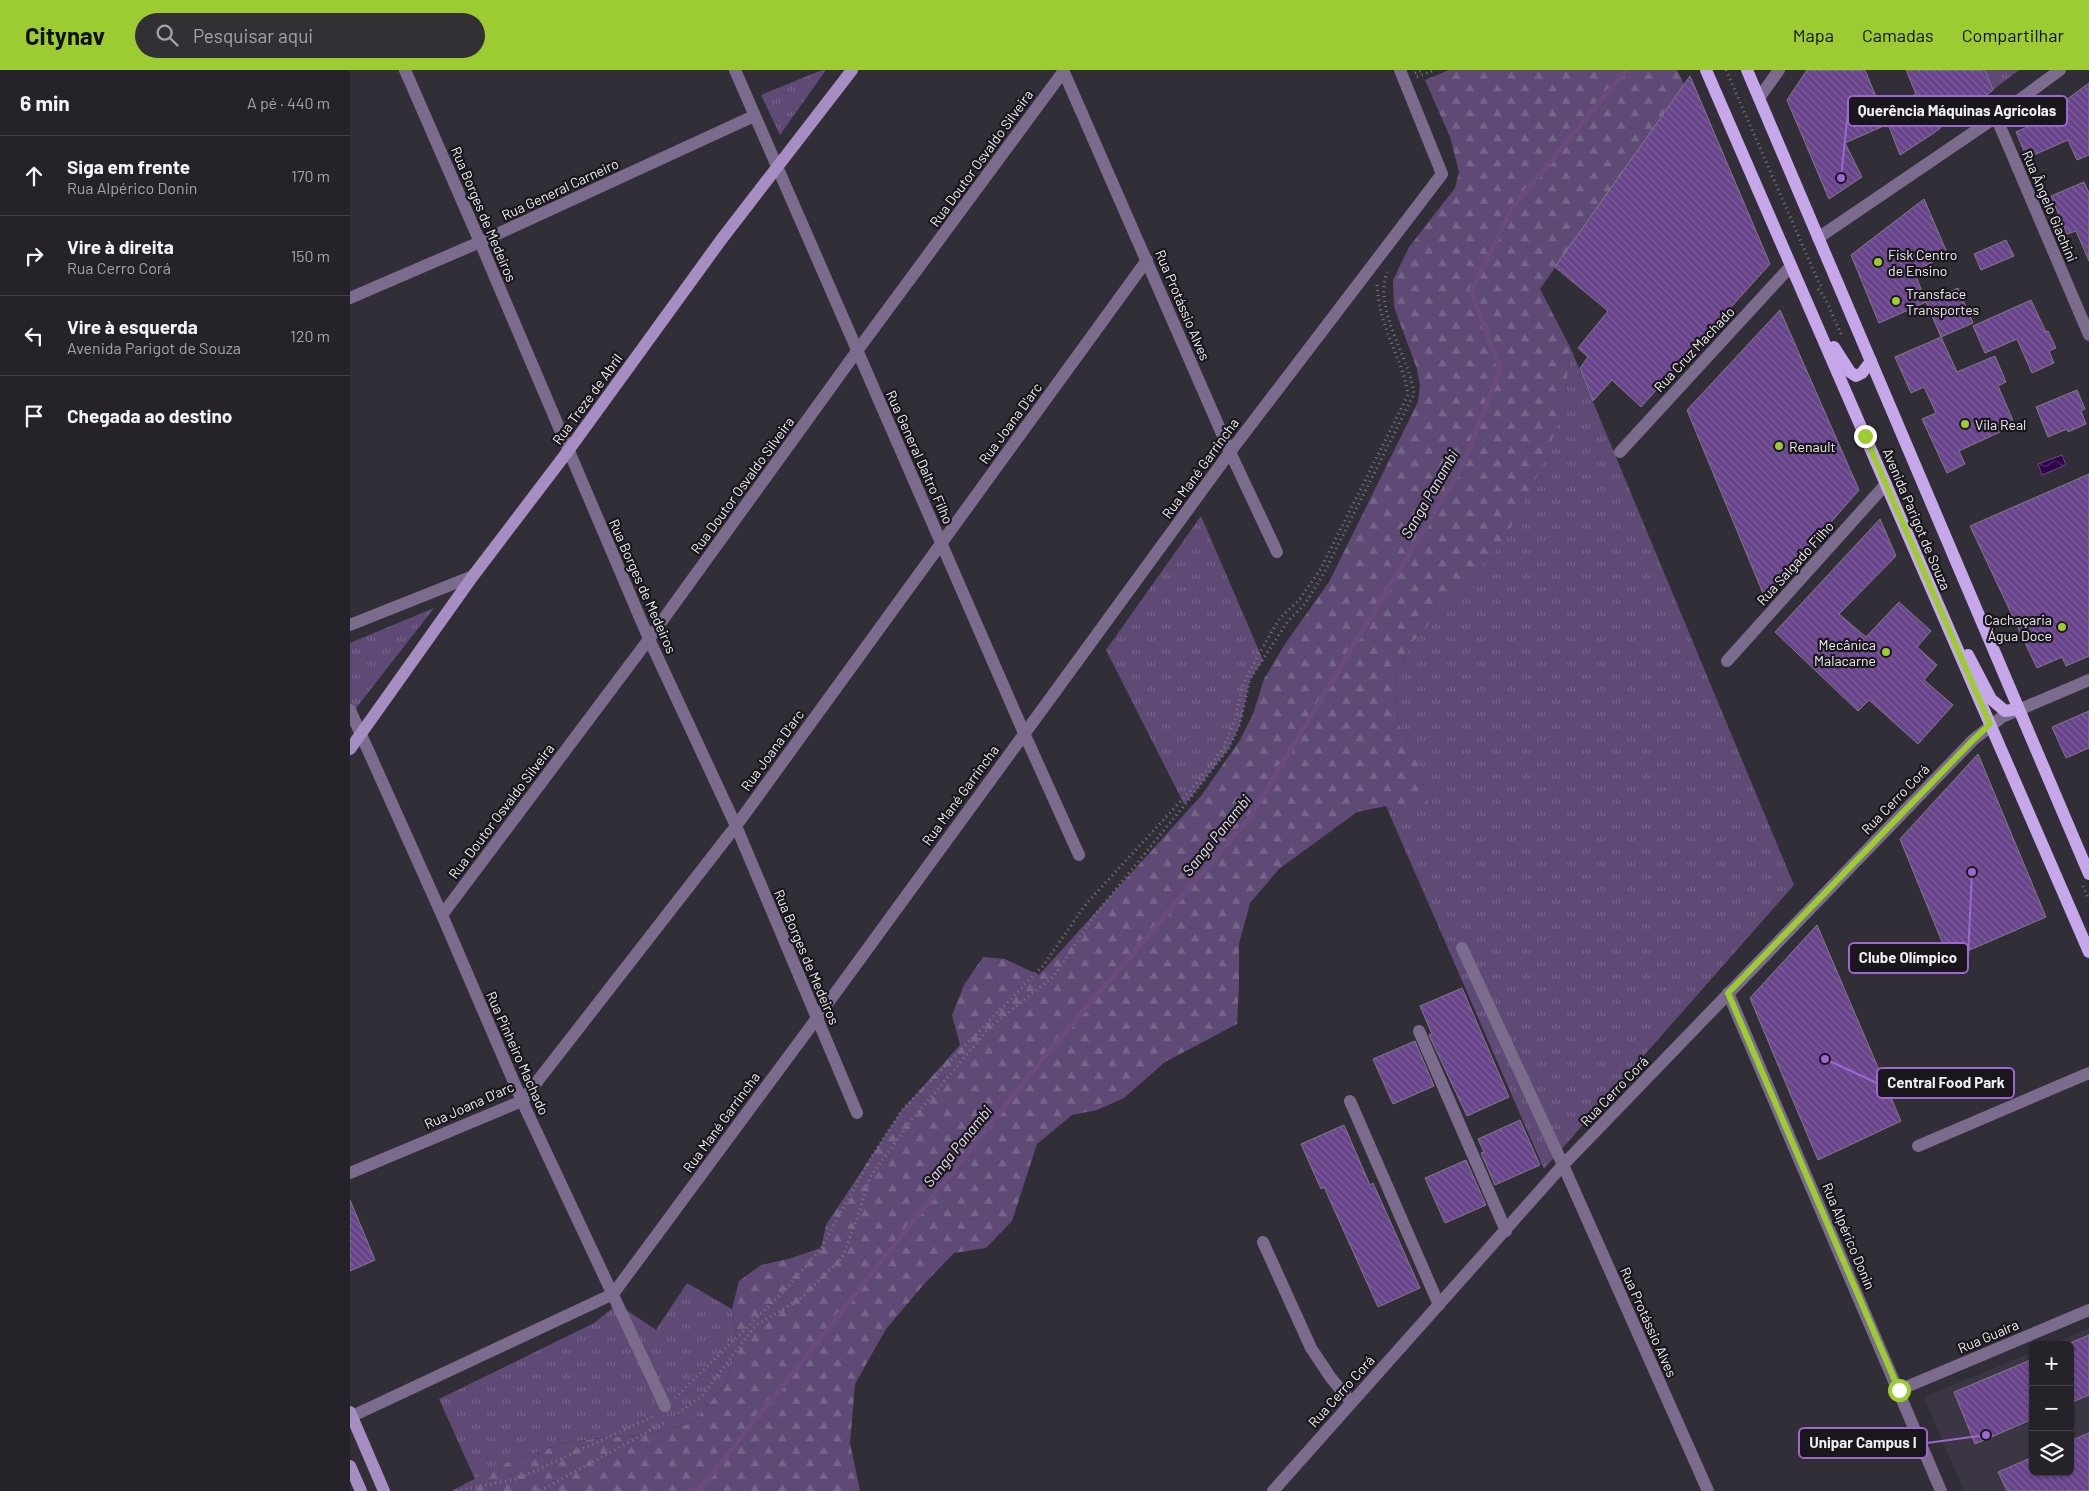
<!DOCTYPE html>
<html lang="pt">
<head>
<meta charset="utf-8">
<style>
	:root { --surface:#262229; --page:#322f35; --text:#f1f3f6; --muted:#a4a4a8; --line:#423f46; --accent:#9ccb32 }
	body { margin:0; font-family:Barlow,sans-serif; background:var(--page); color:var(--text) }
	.controls { position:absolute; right:15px; bottom:15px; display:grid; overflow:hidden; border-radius:8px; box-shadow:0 1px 4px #0004 }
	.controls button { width:45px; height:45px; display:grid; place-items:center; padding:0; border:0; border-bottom:1px solid var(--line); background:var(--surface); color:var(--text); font:25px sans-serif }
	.stop { position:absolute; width:15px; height:15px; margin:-11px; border:4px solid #9ccb32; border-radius:50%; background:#fff }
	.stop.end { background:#9ccb32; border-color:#fff; box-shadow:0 1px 5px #0008 }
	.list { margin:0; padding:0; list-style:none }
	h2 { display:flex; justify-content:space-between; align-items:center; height:65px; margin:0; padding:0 20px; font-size:21px }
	h2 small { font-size:16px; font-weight:400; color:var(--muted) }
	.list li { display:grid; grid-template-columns:32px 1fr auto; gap:15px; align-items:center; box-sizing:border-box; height:80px; padding:0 20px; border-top:1px solid var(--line) }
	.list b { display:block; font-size:19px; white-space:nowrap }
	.list p { margin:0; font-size:16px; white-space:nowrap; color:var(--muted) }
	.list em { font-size:16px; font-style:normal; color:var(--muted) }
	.icon { flex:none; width:28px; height:28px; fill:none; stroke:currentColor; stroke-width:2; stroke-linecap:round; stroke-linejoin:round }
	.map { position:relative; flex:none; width:1739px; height:1421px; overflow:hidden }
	header { display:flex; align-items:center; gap:30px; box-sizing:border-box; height:70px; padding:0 25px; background:var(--accent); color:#111 }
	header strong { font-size:24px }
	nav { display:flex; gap:28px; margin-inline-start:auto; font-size:18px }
	.search { width:350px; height:45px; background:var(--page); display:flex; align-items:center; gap:12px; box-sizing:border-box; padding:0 18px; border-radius:28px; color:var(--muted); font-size:19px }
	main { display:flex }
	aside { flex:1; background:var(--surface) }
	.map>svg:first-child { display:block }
	.built { fill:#3c3644 }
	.grass { fill:url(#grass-tufts) }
	.forest { fill:url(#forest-firs) }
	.water { fill:url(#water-waves); stroke:#694b7e }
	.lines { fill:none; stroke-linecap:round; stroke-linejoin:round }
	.stream { stroke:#694b7e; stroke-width:5 }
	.building { fill:url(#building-back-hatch); stroke:#807b86 }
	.path { stroke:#7d7a81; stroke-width:3; stroke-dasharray:1 4; stroke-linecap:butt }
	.street { stroke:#7b6c8d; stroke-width:12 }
	.secondary { stroke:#a68dc2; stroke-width:12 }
	.primary { stroke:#c6a7ea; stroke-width:12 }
	.route { stroke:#9ccb32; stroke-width:6 }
	.poi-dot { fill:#9ccb32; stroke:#19171b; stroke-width:2 }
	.labels { text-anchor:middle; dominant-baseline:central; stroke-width:4.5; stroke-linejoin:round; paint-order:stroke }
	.street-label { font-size:14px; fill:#f0edf3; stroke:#19171b }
	.poi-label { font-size:14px; fill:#f0edf3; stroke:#19171b; text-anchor:start }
	.water-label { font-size:15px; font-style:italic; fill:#e8dff4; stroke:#19171b }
	.leader { fill:none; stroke:#9e66cf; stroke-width:2 }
	.callout-dot { fill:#9e66cf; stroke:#19171b; stroke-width:2 }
	.callout { fill:#19171b; stroke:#9e66cf; stroke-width:2 }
	.callout-label { font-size:15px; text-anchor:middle; font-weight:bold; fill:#f0edf3 }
</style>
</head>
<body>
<header>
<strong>Citynav</strong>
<div class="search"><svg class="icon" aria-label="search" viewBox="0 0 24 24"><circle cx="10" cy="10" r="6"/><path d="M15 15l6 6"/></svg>Pesquisar aqui</div>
<nav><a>Mapa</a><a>Camadas</a><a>Compartilhar</a></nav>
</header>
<main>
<aside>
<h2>6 min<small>A pé · 440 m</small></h2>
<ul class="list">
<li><svg class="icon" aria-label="ahead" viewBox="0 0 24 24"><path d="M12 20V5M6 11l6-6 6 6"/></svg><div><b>Siga em frente</b><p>Rua Alpérico Donin</p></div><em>170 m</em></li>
<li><svg class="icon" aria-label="right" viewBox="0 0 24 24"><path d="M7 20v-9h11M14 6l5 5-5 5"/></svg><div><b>Vire à direita</b><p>Rua Cerro Corá</p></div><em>150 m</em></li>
<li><svg class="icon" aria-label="left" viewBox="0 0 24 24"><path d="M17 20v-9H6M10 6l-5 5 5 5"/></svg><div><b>Vire à esquerda</b><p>Avenida Parigot de Souza</p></div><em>120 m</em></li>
<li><svg class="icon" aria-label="arrive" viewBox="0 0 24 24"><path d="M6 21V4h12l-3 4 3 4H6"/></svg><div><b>Chegada ao destino</b></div></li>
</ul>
</aside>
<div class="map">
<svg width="1739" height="1421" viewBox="0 0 1739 1421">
	<defs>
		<pattern id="grass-tufts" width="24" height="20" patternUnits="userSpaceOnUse" patternTransform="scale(1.25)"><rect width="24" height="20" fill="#5f4a75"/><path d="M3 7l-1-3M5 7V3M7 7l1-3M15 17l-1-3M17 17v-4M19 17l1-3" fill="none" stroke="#766489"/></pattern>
		<pattern id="forest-firs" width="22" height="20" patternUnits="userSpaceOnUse" patternTransform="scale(1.25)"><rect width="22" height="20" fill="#5f4a75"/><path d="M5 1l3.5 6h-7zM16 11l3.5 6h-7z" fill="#766489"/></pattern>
		<pattern id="water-waves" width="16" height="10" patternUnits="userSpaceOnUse" patternTransform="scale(1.25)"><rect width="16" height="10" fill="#2f054c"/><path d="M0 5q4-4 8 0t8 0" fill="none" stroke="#4d2a66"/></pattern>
		<pattern id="building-back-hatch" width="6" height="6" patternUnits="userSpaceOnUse" patternTransform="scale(1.25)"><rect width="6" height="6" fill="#68448b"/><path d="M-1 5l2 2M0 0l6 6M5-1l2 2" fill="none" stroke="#7e5f9c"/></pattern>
	</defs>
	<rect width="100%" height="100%" fill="#322e37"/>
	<!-- built -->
	<path class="built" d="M1739,1258V1421H1614L1574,1327L1683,1282V1402H1720V1275H1700Z"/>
	<!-- grass -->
	<g class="grass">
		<path d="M472,0H476L430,65L411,25Z"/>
		<path d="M1635,0H1669L1643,20Z"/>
		<path d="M1221,279L1444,815L1194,1099L1036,736L1053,747L1072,703L1048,652L1045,610L1061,574L1097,533L1215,325Z"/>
		<path d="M851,446L913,590L900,609L890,654L879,678L841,727L834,734L756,580Z"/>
		<path d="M84,538L3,642L0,635V573Z"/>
		<path d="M337,1213L382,1239L388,1276L375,1314L343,1353L294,1365L257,1367L214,1373L152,1394L125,1409L89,1329L244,1253L268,1234L306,1260Z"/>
	</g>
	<!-- forest -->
	<path class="forest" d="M1099,0H1327L1334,14L1190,219L1221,279L1215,325L1207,357L1182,418L1151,475L1061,574L1045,610L1048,652L1072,703L1078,733L1053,747L1036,736L1007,742L929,799L900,833L889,874V916L887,954L815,992L774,1028L747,1040L722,1045L687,1074L662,1151L636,1178L604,1183L575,1213L536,1259L505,1314L500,1373L510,1421H102L152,1394L214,1373L258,1367L294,1365L343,1353L375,1314L388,1276L382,1239L389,1211L411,1195L438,1189L471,1178L476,1155L552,1040L610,975L602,945L614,915L633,887L655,889L689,905L851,726L890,670L903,644L914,609L935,574L979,512L1068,332L1070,316L1067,299L1044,237L1043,210L1059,177L1105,118L1109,102L1100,67L1075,10Z"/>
	<!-- water -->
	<path class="water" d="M1712,385L1716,395L1692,405L1688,394Z"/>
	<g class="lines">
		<!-- stream -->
		<path class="stream" d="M338,1421L350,1419L698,982L900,747L1114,393L1150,299L1121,221L1162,138L1276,0"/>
	</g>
	<!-- building -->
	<g class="building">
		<path d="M1457,0H1515L1531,39L1566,24L1556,0H1635L1643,20L1613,44L1611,41L1584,63L1550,85L1538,54L1495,73L1512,107L1479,129L1437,30Z"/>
		<path d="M1340,6L1420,194L1291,337L1262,310L1243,331L1230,298L1238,287L1228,278L1258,241L1205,197Z"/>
		<path d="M1739,13V85L1727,90L1718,70L1677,88L1666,62L1706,44L1704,39Z"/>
		<path d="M1734,112L1739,123V191L1726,161L1717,164L1701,126Z"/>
		<path d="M1574,129L1598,185L1564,201L1576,232L1529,253L1501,185Z"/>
		<path d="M1656,170L1664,186L1631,200L1624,184Z"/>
		<path d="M1608,218L1623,253L1591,267L1576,232Z"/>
		<path d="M1681,230L1696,262L1698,261L1706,278L1699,281L1704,293L1682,303L1667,269L1635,283L1623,256Z"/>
		<path d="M1430,240L1509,420L1415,528L1337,340Z"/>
		<path d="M1591,267L1607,302L1645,286L1656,312L1648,316L1665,355L1609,381L1615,394L1597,403L1572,349L1586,343L1574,317L1561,323L1545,287Z"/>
		<path d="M1727,320L1735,339L1731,341L1736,354L1718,362L1717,359L1698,367L1686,337Z"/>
		<path d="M1739,404V586L1716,596L1712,587L1687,598L1620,456Z"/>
		<path d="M1530,449L1546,486L1489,544L1516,567L1549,532L1581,561L1567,577L1587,595L1574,610L1603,635L1568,674L1519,630L1508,641L1425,562Z"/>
		<path d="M1739,641V678L1716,688L1702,657Z"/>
		<path d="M1628,684L1696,847L1599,889L1550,769Z"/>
		<path d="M1467,855L1551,1051L1468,1090L1400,928Z"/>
		<path d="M1112,918L1159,1027L1117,1046L1079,965L1082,964L1070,936Z"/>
		<path d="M1065,971L1084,1016L1043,1034L1023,989Z"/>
		<path d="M1170,1050L1190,1095L1145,1115L1131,1083L1134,1082L1128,1069Z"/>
		<path d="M994,1055L1020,1115L1023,1113L1070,1218L1028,1237L974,1117L971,1119L951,1074Z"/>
		<path d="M1116,1090L1136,1135L1095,1153L1075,1108Z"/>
		<path d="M0,1130L25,1190L0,1201Z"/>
		<path d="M1739,1265V1325L1720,1333V1273Z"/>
		<path d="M1683,1289V1349L1625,1374L1604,1322Z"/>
		<path d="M1739,1363V1421H1657L1648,1402L1683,1387V1402H1720V1371Z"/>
	</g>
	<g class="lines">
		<!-- path -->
		<g class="path">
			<path d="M1376,0L1469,213L1473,218"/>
			<path d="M1065,3L1072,0"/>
			<path d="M1067,7L1085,0"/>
			<path d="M1468,219L1475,228L1492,266"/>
			<path d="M1733,816L1739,830"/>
			<path d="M325,1328L437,1218L471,1178L522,1086L552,1040L693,896L736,834L840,721L874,677L884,652L894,612L906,589L930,548L949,530L970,500L1058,325C1055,301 1043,280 1036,258C1030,243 1028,228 1027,212"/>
			<path d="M328,1343L352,1326L405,1256L450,1229L492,1188L509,1143L520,1107L561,1051L640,957L704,906L744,846L841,727L879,678L890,654L900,609L938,551L955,534L974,503L1064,324C1059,285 1023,240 1037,202"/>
			<path d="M106,1421L167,1409L300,1348L305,1344"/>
			<path d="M190,1421L317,1351"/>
		</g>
		<!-- street -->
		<g class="street">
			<path d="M55,0L130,172L299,569L386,756L507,1043"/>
			<path d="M385,0L674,663L729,785"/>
			<path d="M713,0L880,382L927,482"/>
			<path d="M1409,28L1429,0"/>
			<path d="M1646,47L1739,265"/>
			<path d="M1468,168L1646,47L1710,0"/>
			<path d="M0,228L130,172L404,46"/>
			<path d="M1270,382L1441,196"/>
			<path d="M0,555L123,506"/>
			<path d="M1377,591L1536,414"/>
			<path d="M0,640L92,845L172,1031L315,1336"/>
			<path d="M92,845L299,569L507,281L713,2"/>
			<path d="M1112,878L1213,1095L1358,1421"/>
			<path d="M1378,923L1591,1421"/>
			<path d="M1069,961L1156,1161"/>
			<path d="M1000,1031L1089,1235"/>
			<path d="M1568,1076L1739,1003"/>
			<path d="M0,1103L172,1031L386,756L797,190"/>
			<path d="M913,1172L961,1278L981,1308L1001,1332"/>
			<path d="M1549,1320L1739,1240"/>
			<path d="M0,1347L263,1224L467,948L880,382L1092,104L1050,0"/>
			<path d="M923,1421L1213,1095L1623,670L1652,647L1739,610"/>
		</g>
		<!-- secondary -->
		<g class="secondary">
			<path d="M0,679L123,506L218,381L371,170L502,0"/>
			<path d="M0,1342L34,1421"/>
			<path d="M0,1396L11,1421"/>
		</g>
		<!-- primary -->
		<g class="primary">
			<path d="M1356,0L1739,882"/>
			<path d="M1397,0L1739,804"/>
			<path d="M1484,277L1500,302L1506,306L1512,303L1521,291"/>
			<path d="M1618,585L1641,629L1655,641L1668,639"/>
		</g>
	</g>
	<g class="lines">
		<!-- route -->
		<path class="route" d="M1515,366L1640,654L1623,670L1378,923L1549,1320"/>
	</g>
	<!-- markers -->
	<g class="poi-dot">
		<circle cx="1528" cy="192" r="5"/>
		<circle cx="1546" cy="231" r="5"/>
		<circle cx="1615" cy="354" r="5"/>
		<circle cx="1429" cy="376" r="5"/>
		<circle cx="1712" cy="557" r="5"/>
		<circle cx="1536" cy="582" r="5"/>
	</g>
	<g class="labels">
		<!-- street labels -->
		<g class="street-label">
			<text transform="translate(631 88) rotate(-54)">Rua Doutor Osvaldo Silveira</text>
			<text transform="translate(210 119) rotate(-25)">Rua General Carneiro</text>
			<text transform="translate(1700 136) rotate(67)">Rua Ângelo Giachini</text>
			<text transform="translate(134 144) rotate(67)">Rua Borges de Medeiros</text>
			<text transform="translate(833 235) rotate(67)">Rua Protássio Alves</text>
			<text transform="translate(1344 279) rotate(-47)">Rua Cruz Machado</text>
			<text transform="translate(237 329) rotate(-54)">Rua Treze de Abril</text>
			<text transform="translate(660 353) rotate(-54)">Rua Joana D'arc</text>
			<text transform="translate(570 387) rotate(66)">Rua General Daltro Filho</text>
			<text transform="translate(850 398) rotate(-54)">Rua Mané Garrincha</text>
			<text transform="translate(392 415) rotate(-54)">Rua Doutor Osvaldo Silveira</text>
			<text transform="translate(1567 449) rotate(67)">Avenida Parigot de Souza</text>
			<text transform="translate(1445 493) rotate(-48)">Rua Salgado Filho</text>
			<text transform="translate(293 516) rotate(66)">Rua Borges de Medeiros</text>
			<text transform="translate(422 680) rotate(-54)">Rua Joana D'arc</text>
			<text transform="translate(610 725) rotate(-54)">Rua Mané Garrincha</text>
			<text transform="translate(1545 729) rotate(-46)">Rua Cerro Corá</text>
			<text transform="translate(151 741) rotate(-53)">Rua Doutor Osvaldo Silveira</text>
			<text transform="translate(457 887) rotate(67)">Rua Borges de Medeiros</text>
			<text transform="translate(168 983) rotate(66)">Rua Pinheiro Machado</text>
			<text transform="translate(1264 1021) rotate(-46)">Rua Cerro Corá</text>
			<text transform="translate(119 1035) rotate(-24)">Rua Joana D'arc</text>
			<text transform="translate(371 1052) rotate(-54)">Rua Mané Garrincha</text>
			<text transform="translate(1499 1166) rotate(67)">Rua Alpérico Donin</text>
			<text transform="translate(1299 1252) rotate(66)">Rua Protássio Alves</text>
			<text transform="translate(1638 1266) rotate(-23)">Rua Guaíra</text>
			<text transform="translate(991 1321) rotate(-48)">Rua Cerro Corá</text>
		</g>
		<!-- poi labels -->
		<g class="poi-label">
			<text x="1538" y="184">Fisk Centro<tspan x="1538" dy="16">de Ensino</tspan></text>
			<text x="1556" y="223">Transface<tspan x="1556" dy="16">Transportes</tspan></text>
			<text x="1625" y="354">Vila Real</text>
			<text x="1439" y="376">Renault</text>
			<text x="1702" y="549" text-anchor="end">Cachaçaria<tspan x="1702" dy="16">Água Doce</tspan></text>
			<text x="1526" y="574" text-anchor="end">Mecânica<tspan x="1526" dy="16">Malacarne</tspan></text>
		</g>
		<!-- water labels -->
		<g class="water-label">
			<text transform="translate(1079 424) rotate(-60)">Sanga Panambi</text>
			<text transform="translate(866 765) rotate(-51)">Sanga Panambi</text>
			<text transform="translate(607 1076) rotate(-51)">Sanga Panambi</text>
		</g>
	</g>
	<!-- callouts -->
	<path class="leader" d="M1491 108L1498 41M1622 802L1618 888M1475 989L1527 1013M1636 1365L1577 1373"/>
	<g class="callout-dot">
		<circle cx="1491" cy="108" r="5"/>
		<circle cx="1622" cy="802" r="5"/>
		<circle cx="1475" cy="989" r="5"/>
		<circle cx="1636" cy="1365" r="5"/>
	</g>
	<g class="callout">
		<rect x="1498" y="26" width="219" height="30" rx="5"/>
		<rect x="1499" y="873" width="119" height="30" rx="5"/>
		<rect x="1527" y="998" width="137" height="30" rx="5"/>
		<rect x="1449" y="1358" width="128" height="30" rx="5"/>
	</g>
	<g class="callout-label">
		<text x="1607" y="46">Querência Máquinas Agrícolas</text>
		<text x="1558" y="893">Clube Olímpico</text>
		<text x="1596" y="1018">Central Food Park</text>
		<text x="1513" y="1378">Unipar Campus I</text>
	</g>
</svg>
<div class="controls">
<button>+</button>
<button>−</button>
<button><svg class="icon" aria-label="layers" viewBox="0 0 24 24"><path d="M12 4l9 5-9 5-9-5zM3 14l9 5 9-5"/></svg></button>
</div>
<div class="stop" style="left:1549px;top:1320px"></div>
<div class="stop end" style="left:1515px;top:366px"></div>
</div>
</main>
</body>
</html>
